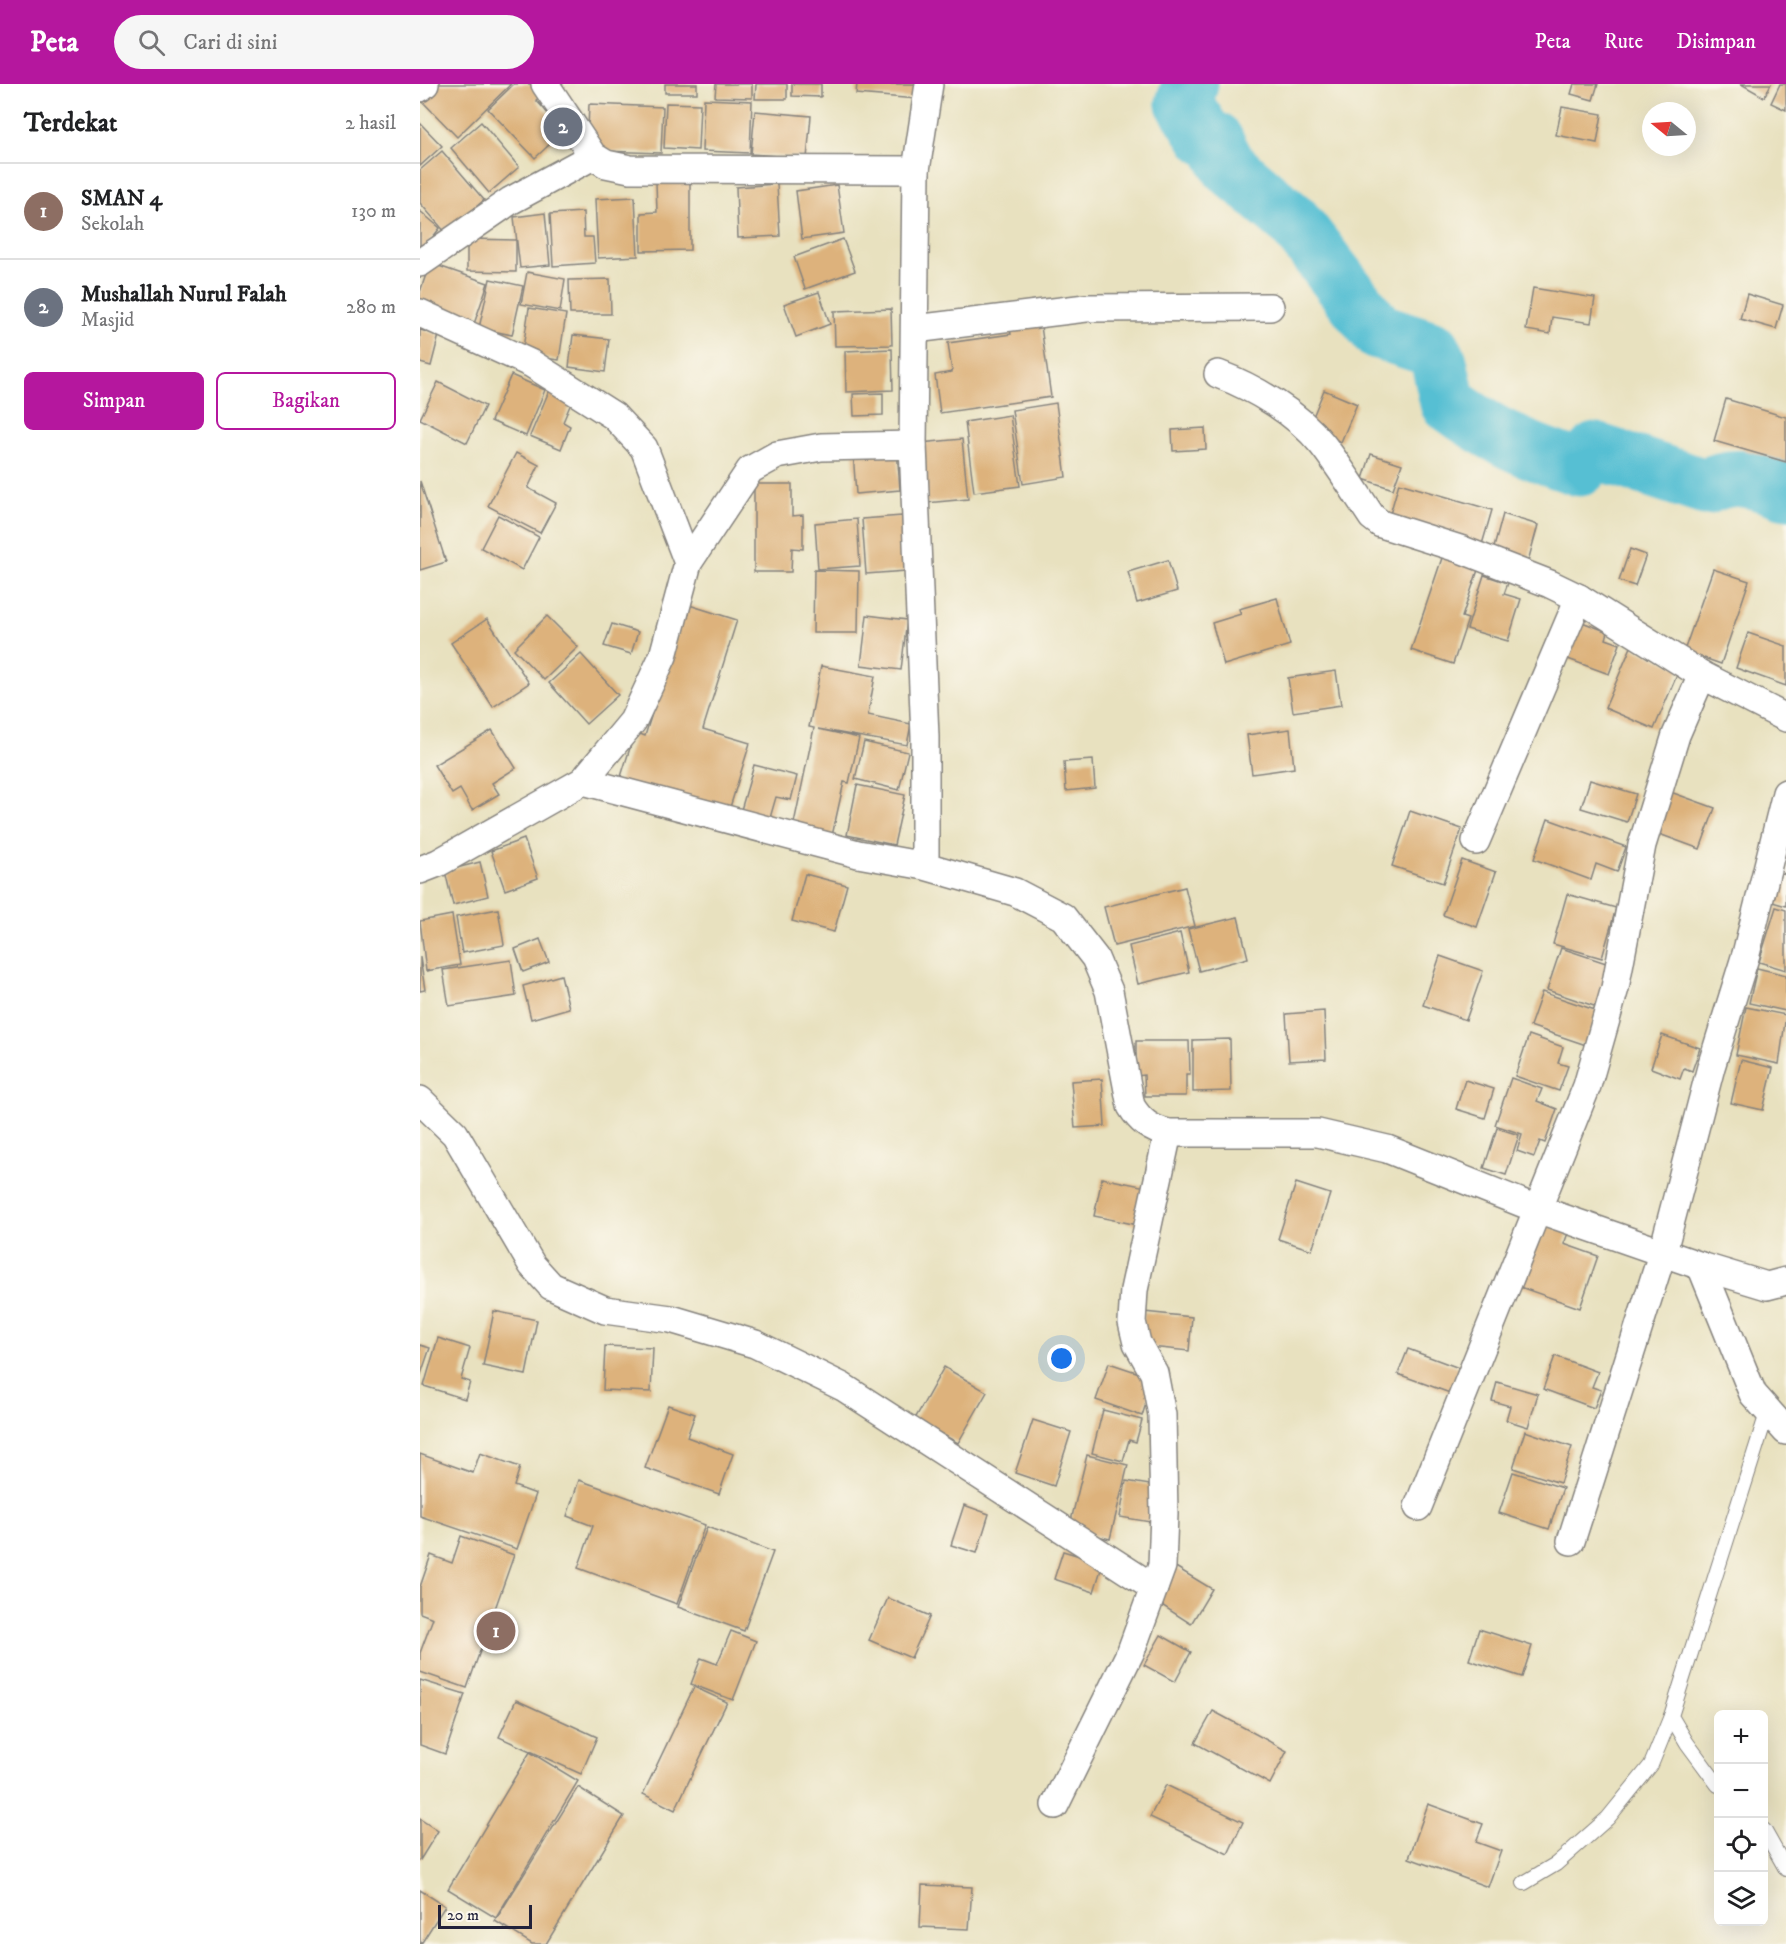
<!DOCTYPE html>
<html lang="id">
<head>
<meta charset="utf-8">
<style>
	:root { --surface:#fff; --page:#f6f6f6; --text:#202124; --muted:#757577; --line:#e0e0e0; --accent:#b5179e }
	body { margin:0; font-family:"IM FELL DW Pica",serif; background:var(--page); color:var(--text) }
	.controls { position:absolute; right:18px; bottom:18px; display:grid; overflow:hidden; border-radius:9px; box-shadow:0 6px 24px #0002 }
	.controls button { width:54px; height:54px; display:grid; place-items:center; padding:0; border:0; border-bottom:2px solid var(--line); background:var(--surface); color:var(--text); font:30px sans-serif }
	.compass { position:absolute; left:1222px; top:18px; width:54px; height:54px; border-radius:50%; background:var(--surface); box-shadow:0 6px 24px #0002; rotate:288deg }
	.scale { position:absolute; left:18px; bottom:15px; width:94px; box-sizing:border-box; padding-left:6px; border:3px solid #22223b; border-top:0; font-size:16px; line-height:21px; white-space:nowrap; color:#22223b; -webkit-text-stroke:4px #fbf7ec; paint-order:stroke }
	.you { position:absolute; left:642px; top:1275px; width:21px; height:21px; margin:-15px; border:4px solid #fff; border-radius:50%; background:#1a73e8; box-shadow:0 0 0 9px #1a73e833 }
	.badge { display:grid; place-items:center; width:39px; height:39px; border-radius:50%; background:var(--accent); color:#fff; font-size:20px; font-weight:700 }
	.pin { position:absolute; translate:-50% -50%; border:3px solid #fff; box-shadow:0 2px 6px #0006 }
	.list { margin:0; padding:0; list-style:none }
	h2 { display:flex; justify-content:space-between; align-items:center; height:78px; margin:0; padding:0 24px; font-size:26px }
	h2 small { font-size:20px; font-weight:400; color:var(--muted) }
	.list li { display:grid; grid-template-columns:39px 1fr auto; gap:18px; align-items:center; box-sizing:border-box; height:96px; padding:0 24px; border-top:2px solid var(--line) }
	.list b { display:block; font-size:22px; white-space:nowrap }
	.list p { margin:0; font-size:20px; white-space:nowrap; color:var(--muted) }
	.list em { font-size:20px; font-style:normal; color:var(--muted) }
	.actions { display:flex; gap:12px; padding:18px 24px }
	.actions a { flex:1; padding:14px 0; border:2px solid var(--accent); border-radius:9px; text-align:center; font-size:21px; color:var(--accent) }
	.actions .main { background:var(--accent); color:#fff }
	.icon { flex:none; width:33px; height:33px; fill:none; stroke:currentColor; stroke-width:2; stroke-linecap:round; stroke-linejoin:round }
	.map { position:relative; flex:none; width:1366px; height:1860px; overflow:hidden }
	header { display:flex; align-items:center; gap:36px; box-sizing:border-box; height:84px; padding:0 30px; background:var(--accent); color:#fff }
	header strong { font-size:28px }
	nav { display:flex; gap:33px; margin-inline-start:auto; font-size:21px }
	.search { width:420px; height:54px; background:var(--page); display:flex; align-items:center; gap:15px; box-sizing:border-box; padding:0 21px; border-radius:33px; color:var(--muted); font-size:22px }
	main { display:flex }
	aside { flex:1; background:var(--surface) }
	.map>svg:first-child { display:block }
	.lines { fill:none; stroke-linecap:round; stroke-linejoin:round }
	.river { stroke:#56bfd3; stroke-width:57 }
	.building { fill:#ddb27b }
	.service-casing { stroke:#85827d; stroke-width:16 }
	.minor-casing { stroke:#85827d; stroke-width:30 }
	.service { stroke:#fff; stroke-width:14 }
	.minor { stroke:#fff; stroke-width:27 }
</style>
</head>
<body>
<header>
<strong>Peta</strong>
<div class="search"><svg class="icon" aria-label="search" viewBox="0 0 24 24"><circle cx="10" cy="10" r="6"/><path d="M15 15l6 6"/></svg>Cari di sini</div>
<nav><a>Peta</a><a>Rute</a><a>Disimpan</a></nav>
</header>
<main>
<aside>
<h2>Terdekat<small>2 hasil</small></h2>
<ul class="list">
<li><span class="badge" style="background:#8d6e63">1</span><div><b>SMAN 4</b><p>Sekolah</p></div><em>130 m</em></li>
<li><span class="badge" style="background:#6b7280">2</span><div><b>Mushallah Nurul Falah</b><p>Masjid</p></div><em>280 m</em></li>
</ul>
<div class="actions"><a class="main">Simpan</a><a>Bagikan</a></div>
</aside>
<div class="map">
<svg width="1366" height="1860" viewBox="0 0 1366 1860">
	<rect width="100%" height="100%" fill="#fbf7ec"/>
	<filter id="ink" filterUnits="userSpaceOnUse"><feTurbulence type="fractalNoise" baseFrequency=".0167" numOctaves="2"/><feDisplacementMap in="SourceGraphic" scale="12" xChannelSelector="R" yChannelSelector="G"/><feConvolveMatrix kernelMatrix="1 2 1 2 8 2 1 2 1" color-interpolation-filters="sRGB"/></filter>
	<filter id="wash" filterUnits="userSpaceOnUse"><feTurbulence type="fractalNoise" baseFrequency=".008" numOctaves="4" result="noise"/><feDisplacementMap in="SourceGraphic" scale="24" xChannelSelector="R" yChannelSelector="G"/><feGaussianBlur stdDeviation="1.35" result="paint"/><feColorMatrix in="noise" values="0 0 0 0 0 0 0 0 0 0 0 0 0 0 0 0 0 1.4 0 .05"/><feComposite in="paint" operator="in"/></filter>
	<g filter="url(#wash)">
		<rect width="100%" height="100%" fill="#e8e1bf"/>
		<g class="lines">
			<!-- river -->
			<path class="river" d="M770,0L764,19L786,53L795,56L809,83L873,137L958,247L1013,265L1019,278L1028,319C1072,352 1107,367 1160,384L1176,367L1285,403C1317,387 1335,397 1366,407"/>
		</g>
		<g id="blocks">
			<!-- building -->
			<g class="building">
				<path d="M17,0H91L37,53L1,16Z"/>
				<path d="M94,0H112L122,11L116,16L144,47L115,74L68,25Z"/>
				<rect x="245" y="0" width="32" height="9"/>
				<path d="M296,0H332V14L295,13Z"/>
				<path d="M336,0H367V15H335Z"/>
				<path d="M372,0H401V13L372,12Z"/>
				<path d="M437,0H499L497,15L436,10Z"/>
				<path d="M1154,0H1178L1173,16L1151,10Z"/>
				<path d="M1321,0H1351L1344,13Z"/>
				<path d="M1360,0H1366V26L1351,19Z"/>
				<path d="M284,15L332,17L330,69L282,67Z"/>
				<path d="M246,19L280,20L278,66L244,64Z"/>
				<path d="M169,20L243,23L241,69L183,67L168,46Z"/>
				<path d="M1142,23L1182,30L1177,59L1136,51Z"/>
				<path d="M335,27L391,32L387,74L331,70Z"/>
				<path d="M61,38L99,83L69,109L31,64Z"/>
				<path d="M0,39L22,62L0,82Z"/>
				<path d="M22,67L64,116L26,149L0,119V86Z"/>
				<path d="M236,98H270V166L221,167V129L237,128Z"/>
				<path d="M357,100L360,152L318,154L316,103Z"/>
				<path d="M417,101L424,149L382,155L376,107Z"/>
				<path d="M215,113L218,172L178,174L175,115Z"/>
				<path d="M0,127L20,144L0,169Z"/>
				<path d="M163,128L164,153H173L175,179L133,182L130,130Z"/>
				<path d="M125,129L130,181L100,184L94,133Z"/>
				<path d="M47,155L96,156V188L47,187Z"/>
				<path d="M423,155L435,187L385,205L374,173Z"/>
				<path d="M10,179L68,199L54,240L0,222V208Z"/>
				<path d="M107,188L145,195L140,227L101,220Z"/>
				<path d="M70,195L103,202L92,251L59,244Z"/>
				<path d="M190,195L191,230H150L149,196Z"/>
				<path d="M1113,204L1175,214L1171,239L1132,233L1130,250L1106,246Z"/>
				<path d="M399,208L410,240L376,253L364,220Z"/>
				<path d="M1327,210L1363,221L1356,245L1320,235Z"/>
				<path d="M109,224L146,230L139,276L102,271Z"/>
				<path d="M471,225L472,261L415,262L414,227Z"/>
				<path d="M620,235L631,313L520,329L515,291L532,288L528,259L591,250L589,240Z"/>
				<path d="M0,246L19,251L11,282L0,279Z"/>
				<path d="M153,251L189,255L185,288L149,283Z"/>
				<path d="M472,265L473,306L426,308L425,267Z"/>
				<path d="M91,291L125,306L106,352L71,337Z"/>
				<path d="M18,298L65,322L47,359L0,335Z"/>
				<path d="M904,306L937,320L921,358L888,345Z"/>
				<path d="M129,307L152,317L143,338L150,342L141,365L110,352Z"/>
				<path d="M463,309V331L434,332L433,310Z"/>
				<path d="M1306,315L1366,333V378L1294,357Z"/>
				<path d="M636,319L646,393L603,400L592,326Z"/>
				<path d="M590,331L600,402L554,408L545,338Z"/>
				<path d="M785,344L786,365L753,367L752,346Z"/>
				<path d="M542,355L548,415L506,419L500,359Z"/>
				<path d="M477,365L480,406L436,410L433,368Z"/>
				<path d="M96,369L119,381L108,404L136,419L120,449L68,422Z"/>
				<path d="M951,370L982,380L973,405L943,395Z"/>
				<path d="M0,397L26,478L0,486Z"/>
				<path d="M979,399L1072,426L1061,464L968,437Z"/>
				<path d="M334,400H372V432L383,431V465L372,464L371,488H334Z"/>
				<path d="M1083,430L1118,441L1107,481L1072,471Z"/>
				<path d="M78,431L119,453L102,486L61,464Z"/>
				<path d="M482,432L486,487L446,490L442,435Z"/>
				<path d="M437,435L440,482L398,485L395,439Z"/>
				<path d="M1210,465L1226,471L1215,502L1199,497Z"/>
				<path d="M1023,471L1059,483L1042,533L1048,535L1033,580L991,566Z"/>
				<path d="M748,476L757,507L717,519L708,488Z"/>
				<path d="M1293,485L1329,497L1301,580L1264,567Z"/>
				<path d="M394,486L439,487L438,549H393Z"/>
				<path d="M1064,491L1088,499L1084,510L1101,515L1088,557L1047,545Z"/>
				<path d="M857,514L870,561L804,581L792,539L821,530L819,525Z"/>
				<path d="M266,520L317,536L283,645L330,659L307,733L199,699L215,648L225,652Z"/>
				<path d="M447,531L487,536L481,586L441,581Z"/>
				<path d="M127,532L158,563L124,596L94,565Z"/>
				<path d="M67,535L109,599L73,623L31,559Z"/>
				<path d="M1162,538L1188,548L1186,555L1200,560L1189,590L1148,575Z"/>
				<path d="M192,540L218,548L211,570L184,562Z"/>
				<path d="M1328,549L1366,562V602L1316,584Z"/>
				<path d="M1211,563L1260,584L1234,645L1185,624Z"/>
				<path d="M161,570L198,611L166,640L129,599Z"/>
				<path d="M401,582L455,592L448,631L491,640L487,661L398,645L439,654L429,699L424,698L412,752L373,744L394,644L389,643Z"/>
				<path d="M916,587L921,621L873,628L868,594Z"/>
				<path d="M870,645L874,684L832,690L827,651Z"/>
				<path d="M72,646L96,684L72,699L79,710L52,726L40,705L32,710L14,681Z"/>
				<path d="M444,658L488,668L479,706L435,695Z"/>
				<path d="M673,676L675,704L646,707L644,678Z"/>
				<path d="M334,681L377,692L371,716L356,713L348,741L319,733Z"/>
				<path d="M1170,696L1216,710L1207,738L1161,724Z"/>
				<path d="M437,701L485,711L474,761L427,751Z"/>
				<path d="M1245,706L1295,724L1280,765L1231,747Z"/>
				<path d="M990,727L1042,745L1023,799L972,782Z"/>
				<path d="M1128,735L1206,763L1197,788L1176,780L1171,796L1114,775Z"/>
				<path d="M104,755L118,794L85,806L71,767Z"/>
				<path d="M1042,776L1076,788L1057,843L1023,831Z"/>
				<path d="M60,778L68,812L33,821L25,787Z"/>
				<path d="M1358,788L1366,790V822L1349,817Z"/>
				<path d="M385,790L427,801L414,848L372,837Z"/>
				<path d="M765,803L775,842L694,862L684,823Z"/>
				<path d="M1147,810L1196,824L1182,874L1133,860Z"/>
				<path d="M1356,823L1366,826V886L1339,878Z"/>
				<path d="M78,825L84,861L42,869L36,833Z"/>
				<path d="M32,831L40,881L6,887L0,837Z"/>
				<path d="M818,833L828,874L779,887L768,845Z"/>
				<path d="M760,849L769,888L718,900L709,862Z"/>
				<path d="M120,855L129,878L103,888L95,865Z"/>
				<path d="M1141,864L1192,881L1177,923L1127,906Z"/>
				<path d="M1020,872L1063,887L1046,936L1003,921Z"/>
				<path d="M0,873L5,906L0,907Z"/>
				<path d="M91,876L96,912L29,922L23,886Z"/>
				<path d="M1337,884L1366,891V927L1329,919Z"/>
				<path d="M141,891L149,924L111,935L103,902Z"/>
				<path d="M1122,908L1178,927L1166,961L1110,942Z"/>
				<path d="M1326,923L1366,931L1359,980L1316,971Z"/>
				<path d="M904,927L906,975L869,977L866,930Z"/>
				<path d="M1109,951L1143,963L1138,979L1148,982L1139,1007L1095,992Z"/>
				<path d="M1242,951L1280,964L1272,987L1264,984L1260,995L1231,984Z"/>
				<path d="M810,955L811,1007L773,1008V956Z"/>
				<path d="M716,957H769L770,990H766V1012H725L724,991L716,992Z"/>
				<path d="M1321,976L1353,984L1343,1026L1311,1019Z"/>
				<path d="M1091,994L1122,1005L1117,1017L1137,1025L1125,1059L1120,1057L1114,1073L1097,1067L1102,1050L1075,1041Z"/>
				<path d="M682,995L685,1042L655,1044L651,997Z"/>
				<path d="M1045,996L1074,1005L1065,1034L1036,1025Z"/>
				<path d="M1077,1044L1099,1051L1086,1091L1064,1084Z"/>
				<path d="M682,1094L731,1104L723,1142L674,1132Z"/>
				<path d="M876,1099L910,1110L892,1166L858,1155Z"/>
				<path d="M1116,1138L1148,1149L1144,1160L1178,1172L1160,1224L1094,1201Z"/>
				<path d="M74,1227L117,1236L106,1291L63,1282Z"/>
				<path d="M724,1228L772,1233L769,1267L721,1262Z"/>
				<path d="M18,1254L50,1264L41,1295L50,1298L45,1315L4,1302Z"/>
				<path d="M0,1261L10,1264L0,1293Z"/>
				<path d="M185,1262L233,1264L231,1308L183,1306Z"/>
				<path d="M988,1265L1039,1284L1030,1309L978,1290Z"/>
				<path d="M1135,1272L1178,1288L1172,1303L1181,1306L1174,1324L1123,1305Z"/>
				<path d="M689,1279L734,1294L722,1332L676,1316Z"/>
				<path d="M524,1283L567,1308L538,1359L495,1335Z"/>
				<path d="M1077,1298L1118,1310L1108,1343L1086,1336L1090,1322L1072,1317Z"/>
				<path d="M248,1321L275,1330L267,1353L313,1370L299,1410L225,1384Z"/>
				<path d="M683,1326L722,1336L716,1358L709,1356L703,1377L672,1369Z"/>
				<path d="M613,1336L651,1348L634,1402L595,1389Z"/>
				<path d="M1105,1347L1152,1363L1140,1399L1093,1384Z"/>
				<path d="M60,1369L100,1383L94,1402L116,1410L97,1465L0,1432V1370L53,1389Z"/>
				<path d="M667,1371L708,1381L690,1455L649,1445Z"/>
				<path d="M1093,1388L1143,1404L1129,1445L1079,1429Z"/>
				<path d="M159,1396L285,1441L257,1520L158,1484L173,1442L147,1432Z"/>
				<path d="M706,1397L736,1402L730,1438L700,1433Z"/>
				<path d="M544,1421L569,1430L557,1469L531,1461Z"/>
				<path d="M287,1443L353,1468L324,1547L258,1523Z"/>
				<path d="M41,1452L94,1471L47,1604L0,1588V1569L13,1534L0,1529V1503L11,1471L32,1479Z"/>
				<path d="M643,1467L683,1479L674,1508L634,1495Z"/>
				<path d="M754,1482L792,1505L771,1540L734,1516Z"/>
				<path d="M468,1514L510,1532L491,1574L449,1556Z"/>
				<path d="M1059,1545L1112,1562L1102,1593L1049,1576Z"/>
				<path d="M311,1547L336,1557L313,1616L271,1600L281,1574L297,1580Z"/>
				<path d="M741,1551L771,1568L755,1598L724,1581Z"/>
				<path d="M0,1596L45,1610L25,1670L0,1661Z"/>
				<path d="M274,1603L307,1618L255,1726L223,1710Z"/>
				<path d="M96,1616L177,1653L161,1690L79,1653Z"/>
				<path d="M793,1627L867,1667L850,1700L775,1659Z"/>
				<path d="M110,1668L158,1697L76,1834L28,1805Z"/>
				<path d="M746,1701L823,1738L808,1770L730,1733Z"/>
				<path d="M158,1703L204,1732L126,1860H112L75,1837Z"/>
				<path d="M1008,1720L1063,1740L1056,1758L1081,1767L1068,1803L989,1774Z"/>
				<path d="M0,1735L18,1747L0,1776Z"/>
				<path d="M502,1801L552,1803L549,1845L500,1843Z"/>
				<path d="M0,1806L25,1822L1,1860H0Z"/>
			</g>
		</g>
	</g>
	<g filter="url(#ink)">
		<use href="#blocks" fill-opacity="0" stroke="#85827d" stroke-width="1.5"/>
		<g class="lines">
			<!-- service casing -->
			<g class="service-casing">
				<g id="service">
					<path d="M1298,1701L1267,1659L1251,1632L1348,1326"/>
					<path d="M1344,1746L1366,1785"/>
					<path d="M1104,1799L1136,1780L1188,1734L1231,1681L1251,1632"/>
				</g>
			</g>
			<!-- minor casing -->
			<g class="minor-casing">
				<g id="minor">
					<path d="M125,0L173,72L186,80L210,85L496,86"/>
					<path d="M0,4L5,0"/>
					<path d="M0,179L90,117L173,72"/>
					<path d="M0,229L112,280L194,332L224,364L268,479"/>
					<path d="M495,245L666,224L850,223"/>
					<path d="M798,290C835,304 877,329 902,360C920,383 936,409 952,433L961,440L1040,465L1130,500L1159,514L1282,591"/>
					<path d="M493,361L496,86L509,0"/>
					<path d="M1056,757L1159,514"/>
					<path d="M505,782V653L493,361L401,363L357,371L330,386L268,479L243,572L213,637L163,697L438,770L505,782L595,808L643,833L675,874L689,907L711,1022C720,1037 730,1045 748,1049H898L967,1065L1117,1125L1281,1182L1347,1202L1366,1197"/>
					<path d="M0,786L18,779L163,697"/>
					<path d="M0,1016L35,1050L112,1181L131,1202L185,1226L251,1235L335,1260L423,1303L734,1504"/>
					<path d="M1281,1182L1333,1310L1366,1347"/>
					<path d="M998,1423L1167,1002L1195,904L1222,761L1256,651L1282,591L1366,634"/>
					<path d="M1151,1457L1243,1167L1291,983L1326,870L1366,709"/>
					<path d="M635,1721L711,1567L742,1482L744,1430L742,1331L734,1289L717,1259L712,1238L714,1206L748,1049"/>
				</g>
			</g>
			<!-- service -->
			<use href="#service" class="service"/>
			<!-- minor -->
			<use href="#minor" class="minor"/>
		</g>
	</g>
</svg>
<div class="controls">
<button>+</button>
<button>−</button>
<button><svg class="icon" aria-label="locate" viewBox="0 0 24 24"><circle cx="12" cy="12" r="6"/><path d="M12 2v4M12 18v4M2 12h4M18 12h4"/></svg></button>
<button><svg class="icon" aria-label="layers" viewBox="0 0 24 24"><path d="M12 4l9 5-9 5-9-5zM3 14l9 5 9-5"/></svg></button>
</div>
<svg class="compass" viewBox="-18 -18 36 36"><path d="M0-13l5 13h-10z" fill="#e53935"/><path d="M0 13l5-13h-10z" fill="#757577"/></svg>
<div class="scale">20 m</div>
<div class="you"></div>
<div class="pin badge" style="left:76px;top:1547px;background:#8d6e63">1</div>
<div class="pin badge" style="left:143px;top:43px;background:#6b7280">2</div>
</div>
</main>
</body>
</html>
